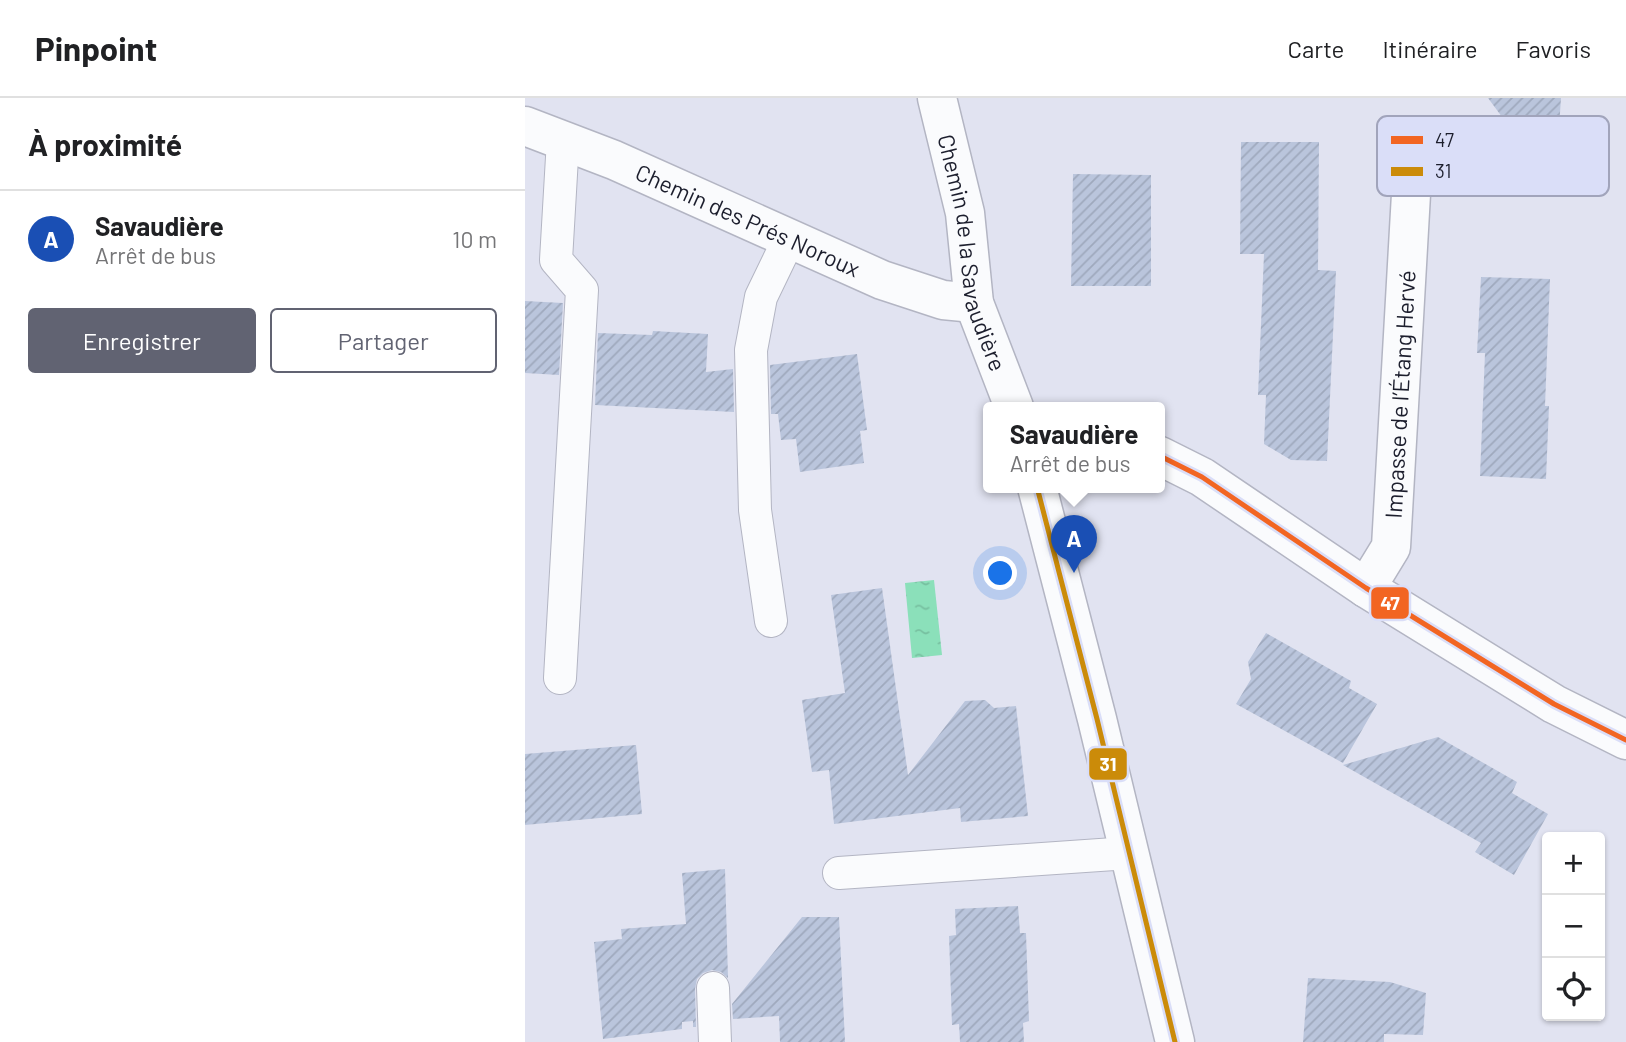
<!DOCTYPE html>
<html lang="fr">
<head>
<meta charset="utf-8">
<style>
	:root { --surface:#fff; --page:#f2f2f2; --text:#202124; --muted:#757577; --line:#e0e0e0; --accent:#616372 }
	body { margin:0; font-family:Barlow,sans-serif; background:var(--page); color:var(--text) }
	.controls { position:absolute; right:21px; bottom:21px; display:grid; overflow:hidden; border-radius:7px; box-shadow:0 2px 5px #0004 }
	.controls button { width:63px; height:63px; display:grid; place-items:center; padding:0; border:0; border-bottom:2px solid var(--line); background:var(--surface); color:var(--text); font:35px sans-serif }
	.you { position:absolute; left:476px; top:476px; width:24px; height:24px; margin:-18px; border:5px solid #fff; border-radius:50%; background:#1a73e8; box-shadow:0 0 0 10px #1a73e833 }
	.badge { display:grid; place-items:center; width:46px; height:46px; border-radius:50%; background:var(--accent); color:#fff; font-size:23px; font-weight:700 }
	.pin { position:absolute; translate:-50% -58px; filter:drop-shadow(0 2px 4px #0008) }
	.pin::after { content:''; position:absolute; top:37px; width:24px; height:21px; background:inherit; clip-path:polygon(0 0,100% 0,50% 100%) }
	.popup { position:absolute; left:458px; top:304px; width:182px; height:91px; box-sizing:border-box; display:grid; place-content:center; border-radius:7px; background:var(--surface); filter:drop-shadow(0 2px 5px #0005); font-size:23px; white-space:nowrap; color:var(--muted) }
	.popup b { font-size:26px; color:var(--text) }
	.popup::after { content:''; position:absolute; left:50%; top:100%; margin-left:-14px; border:14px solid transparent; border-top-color:var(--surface) }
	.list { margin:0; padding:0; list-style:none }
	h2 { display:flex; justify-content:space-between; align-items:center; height:91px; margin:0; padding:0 28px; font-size:30px }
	h2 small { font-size:23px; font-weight:400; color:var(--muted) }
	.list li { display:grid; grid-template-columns:46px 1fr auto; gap:21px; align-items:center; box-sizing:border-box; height:98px; padding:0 28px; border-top:2px solid var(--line) }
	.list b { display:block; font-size:26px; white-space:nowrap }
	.list p { margin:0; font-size:23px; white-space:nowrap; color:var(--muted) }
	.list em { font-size:23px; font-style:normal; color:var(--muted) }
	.actions { display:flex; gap:14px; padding:21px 28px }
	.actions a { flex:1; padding:16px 0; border:2px solid var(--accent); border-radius:7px; text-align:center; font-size:24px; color:var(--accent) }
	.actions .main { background:var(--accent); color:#fff }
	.icon { flex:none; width:38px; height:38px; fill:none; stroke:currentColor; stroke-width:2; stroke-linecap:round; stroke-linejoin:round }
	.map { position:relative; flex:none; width:1101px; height:944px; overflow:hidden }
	header { display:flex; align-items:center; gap:42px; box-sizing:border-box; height:98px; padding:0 35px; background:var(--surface); border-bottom:2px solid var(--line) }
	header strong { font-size:33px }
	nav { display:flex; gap:38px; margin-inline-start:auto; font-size:24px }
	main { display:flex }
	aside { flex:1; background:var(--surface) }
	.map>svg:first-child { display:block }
	.water { fill:url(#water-ripples) }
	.building { fill:url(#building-hatch) }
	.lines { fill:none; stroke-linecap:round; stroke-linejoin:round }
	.lane-casing { stroke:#b3b5c3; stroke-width:34 }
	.street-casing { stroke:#b3b5c3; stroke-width:41 }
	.lane { stroke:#fafbfd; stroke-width:32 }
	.street { stroke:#fafbfd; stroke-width:38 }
	.bus-1-casing { stroke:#dadef8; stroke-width:10 }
	.bus-2-casing { stroke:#dadef8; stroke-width:10 }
	.bus-1 { stroke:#f26522; stroke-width:5 }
	.bus-2 { stroke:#cb8b09; stroke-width:5 }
	.labels { text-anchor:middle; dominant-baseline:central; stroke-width:6; stroke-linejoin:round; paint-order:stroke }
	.street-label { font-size:23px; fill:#1c1e2d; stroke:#dadef8 }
	.key { fill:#dadef8; stroke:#a1a4bb; stroke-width:2 }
	.key-label { font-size:19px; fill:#1c1e2d }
	.line-badge { stroke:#dadef8; stroke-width:2.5 }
	.badge-label { font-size:19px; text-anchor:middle; font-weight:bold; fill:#fff }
</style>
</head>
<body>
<header>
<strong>Pinpoint</strong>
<nav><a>Carte</a><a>Itinéraire</a><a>Favoris</a></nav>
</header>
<main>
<aside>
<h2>À proximité<small></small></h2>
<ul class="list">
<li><span class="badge" style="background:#1a4fb4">A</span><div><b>Savaudière</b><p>Arrêt de bus</p></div><em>10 m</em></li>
</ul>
<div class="actions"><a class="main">Enregistrer</a><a>Partager</a></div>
</aside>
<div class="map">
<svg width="1101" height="944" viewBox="0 0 1101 944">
	<defs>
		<pattern id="water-ripples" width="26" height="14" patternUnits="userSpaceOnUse" patternTransform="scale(1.75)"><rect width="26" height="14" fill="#8be0ba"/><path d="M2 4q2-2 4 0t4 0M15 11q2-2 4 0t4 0" fill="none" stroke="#77c0a0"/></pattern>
		<pattern id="building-hatch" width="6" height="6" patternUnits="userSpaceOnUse" patternTransform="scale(1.75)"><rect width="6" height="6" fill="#bac5dc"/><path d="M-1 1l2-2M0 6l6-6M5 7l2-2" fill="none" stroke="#9fa9bd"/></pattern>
	</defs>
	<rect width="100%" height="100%" fill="#e1e3f1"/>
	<!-- water -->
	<path class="water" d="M409,482L417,557L387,560L380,485Z"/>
	<!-- building -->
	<g class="building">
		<path d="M963,0H1036L1034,30L1062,32L1059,77L1032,76L1031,92Z"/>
		<path d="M716,44H794L793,172L811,173L802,363L766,362L739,346L741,297H733L739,156H715Z"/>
		<path d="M548,76L626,77V188H546Z"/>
		<path d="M956,179L1025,181L1020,308H1024L1021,381L955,378L960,255H952Z"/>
		<path d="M0,203L38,205L34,277L0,275Z"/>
		<path d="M128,233L183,236L181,274L208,271L209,314L70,307L73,235L127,237Z"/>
		<path d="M332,256L342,332L335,333L339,365L275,374L271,341L256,342L253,316H246L245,267Z"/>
		<path d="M357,490L383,677L440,603L460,602L469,610L491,608L503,718L436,724L435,710L309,726L304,672L287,674L277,602L320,595L306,497Z"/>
		<path d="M741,535L826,583L824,590L852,606L818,665L711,606L726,581L723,564Z"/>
		<path d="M913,639L992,684L987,695L1023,716L989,777L950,754L956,745L818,667Z"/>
		<path d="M111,647L117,716L0,727V656Z"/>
		<path d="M200,771L203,880L196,874L187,872L178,875L172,881L170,891L171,929H168V923L157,924V931L78,941L69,844L97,841L96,831L161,826L157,775Z"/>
		<path d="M493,808L495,835H501L504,923L498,925L499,944H435L434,926L427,927L424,838L431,837L430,811Z"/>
		<path d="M277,819H314L320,944H255L254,918L208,921L207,906Z"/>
		<path d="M783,880L865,884L901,895L898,937L859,936V944H778Z"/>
	</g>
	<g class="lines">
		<!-- lane casing -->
		<g class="lane-casing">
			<g id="lane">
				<path d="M246,523L230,412L226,252L236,199L264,141"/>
				<path d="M35,580L57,192L31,162L38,42"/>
				<path d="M314,775L604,755"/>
				<path d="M188,890L190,944"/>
			</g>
		</g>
		<!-- street casing -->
		<g class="street-casing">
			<g id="street">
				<path id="s1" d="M412,0L440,115L449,205L489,309"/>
				<path id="s2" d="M0,28L89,62L357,182L418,202L449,205"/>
				<path d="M635,358L677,379L841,490L1029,606L1101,642"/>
				<path d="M512,389L572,621L650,944"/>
				<path id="s3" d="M841,490L866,449L886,96"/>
			</g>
		</g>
		<!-- lane -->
		<use href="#lane" class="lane"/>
		<!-- street -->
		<use href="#street" class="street"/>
		<!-- bus-1 casing -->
		<g class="bus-1-casing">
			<path id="bus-1" d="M635,358L677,379L841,490L1029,606L1101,642"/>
		</g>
		<!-- bus-2 casing -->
		<g class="bus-2-casing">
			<path id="bus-2" d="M512,389L572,621L650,944"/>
		</g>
		<!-- bus-1 -->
		<use href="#bus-1" class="bus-1"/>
		<!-- bus-2 -->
		<use href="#bus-2" class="bus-2"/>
	</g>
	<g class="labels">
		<!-- street labels -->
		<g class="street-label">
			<text stroke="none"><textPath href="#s2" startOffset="242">Chemin des Prés Noroux</textPath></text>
			<text stroke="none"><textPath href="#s1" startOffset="159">Chemin de la Savaudière</textPath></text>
			<text stroke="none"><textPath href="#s3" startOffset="201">Impasse de l’Étang Hervé</textPath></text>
		</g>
	</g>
	<!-- legend -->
	<rect x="852" y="18" width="232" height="80" rx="10" class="key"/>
	<rect x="866" y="38" width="32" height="8" fill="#f26522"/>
	<rect x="866" y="69" width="32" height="9" fill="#cb8b09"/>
	<g class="key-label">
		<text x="910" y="49">47</text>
		<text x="910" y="80">31</text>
	</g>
	<g class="line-badge">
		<rect x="845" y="488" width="40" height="34" rx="7" fill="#f26522"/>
		<rect x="563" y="649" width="40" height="34" rx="7" fill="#cb8b09"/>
	</g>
	<g class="badge-label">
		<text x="865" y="512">47</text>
		<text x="583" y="673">31</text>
	</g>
</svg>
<div class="controls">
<button>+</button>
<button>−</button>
<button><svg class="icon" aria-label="locate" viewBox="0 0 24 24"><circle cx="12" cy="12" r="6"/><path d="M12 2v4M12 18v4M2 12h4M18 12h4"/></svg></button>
</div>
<div class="you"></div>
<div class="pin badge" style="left:549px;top:475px;background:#1a4fb4">A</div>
<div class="popup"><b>Savaudière</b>Arrêt de bus</div>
</div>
</main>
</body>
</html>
